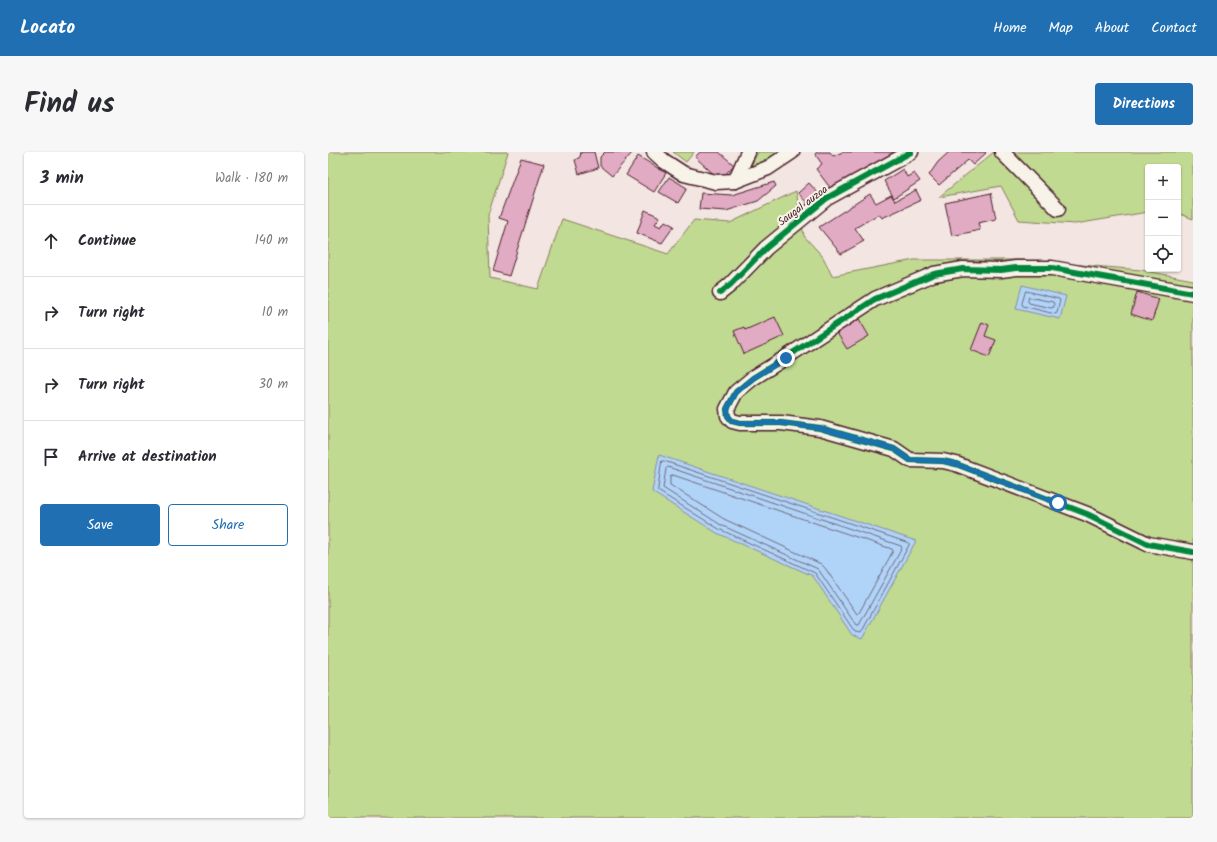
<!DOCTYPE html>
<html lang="en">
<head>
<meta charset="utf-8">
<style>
	:root { --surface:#fff; --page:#f7f7f7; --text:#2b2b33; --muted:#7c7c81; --line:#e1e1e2; --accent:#1f6fb2 }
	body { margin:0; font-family:Kalam,sans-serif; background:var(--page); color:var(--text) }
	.controls { position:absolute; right:12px; top:12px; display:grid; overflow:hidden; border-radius:4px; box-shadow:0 1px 3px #0004 }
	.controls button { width:36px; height:36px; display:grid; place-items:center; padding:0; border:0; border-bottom:1px solid var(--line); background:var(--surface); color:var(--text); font:20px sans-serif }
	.stop { position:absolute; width:12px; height:12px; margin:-9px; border:3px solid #1f6fb2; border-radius:50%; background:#fff }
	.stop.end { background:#1f6fb2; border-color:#fff; box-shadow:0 1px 4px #0008 }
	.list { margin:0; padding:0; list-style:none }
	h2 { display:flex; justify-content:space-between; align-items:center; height:52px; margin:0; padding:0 16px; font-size:17px }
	h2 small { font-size:13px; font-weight:400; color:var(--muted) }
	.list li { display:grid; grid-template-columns:26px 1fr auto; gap:12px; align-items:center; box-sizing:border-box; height:72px; padding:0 16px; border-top:1px solid var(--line) }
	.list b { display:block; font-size:15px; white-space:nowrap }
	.list em { font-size:13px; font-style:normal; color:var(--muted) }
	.actions { display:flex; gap:8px; padding:12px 16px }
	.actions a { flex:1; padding:9px 0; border:1px solid var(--accent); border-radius:4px; text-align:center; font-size:14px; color:var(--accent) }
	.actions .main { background:var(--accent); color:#fff }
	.icon { flex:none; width:22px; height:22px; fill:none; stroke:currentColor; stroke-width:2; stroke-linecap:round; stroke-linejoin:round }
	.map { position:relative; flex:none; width:865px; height:666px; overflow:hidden; border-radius:4px }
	header { display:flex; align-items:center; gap:24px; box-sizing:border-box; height:56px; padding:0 20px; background:var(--accent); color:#fff }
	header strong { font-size:19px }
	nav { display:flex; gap:22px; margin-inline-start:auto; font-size:14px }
	.intro { display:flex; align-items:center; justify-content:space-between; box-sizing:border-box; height:96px; padding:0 24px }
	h1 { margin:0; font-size:28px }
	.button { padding:10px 18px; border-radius:4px; background:var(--accent); color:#fff; font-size:14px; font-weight:700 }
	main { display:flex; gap:24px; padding:0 24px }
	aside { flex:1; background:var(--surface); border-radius:4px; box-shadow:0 1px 3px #0004 }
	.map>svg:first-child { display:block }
	.green { fill:#c1da91; stroke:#867c5e }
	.water { fill:#b0d4f8; stroke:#878ca6 }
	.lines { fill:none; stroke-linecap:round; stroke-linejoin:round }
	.shore { stroke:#73677d; stroke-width:1 }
	.building { fill:#e1abc3; stroke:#4a1f2b }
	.minor-casing { stroke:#4a1f2b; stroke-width:17 }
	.minor { stroke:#f7f3e8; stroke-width:14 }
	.cycleway-casing { stroke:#f7f3e8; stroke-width:8 }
	.cycleway { stroke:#00873e; stroke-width:6 }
	.route { stroke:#1f6fb2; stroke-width:5 }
	.labels { text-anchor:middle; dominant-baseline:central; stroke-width:4; stroke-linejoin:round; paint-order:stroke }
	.street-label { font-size:11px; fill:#4a1f2b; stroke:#f7f3e8 }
</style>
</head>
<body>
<header>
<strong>Locato</strong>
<nav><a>Home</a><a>Map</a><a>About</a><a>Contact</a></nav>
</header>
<div class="intro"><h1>Find us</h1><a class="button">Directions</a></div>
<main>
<aside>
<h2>3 min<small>Walk · 180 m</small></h2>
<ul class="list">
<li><svg class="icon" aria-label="ahead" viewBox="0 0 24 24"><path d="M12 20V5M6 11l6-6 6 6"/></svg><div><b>Continue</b></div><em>140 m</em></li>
<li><svg class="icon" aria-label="right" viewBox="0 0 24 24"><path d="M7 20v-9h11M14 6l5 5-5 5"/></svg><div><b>Turn right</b></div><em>10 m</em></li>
<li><svg class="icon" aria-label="right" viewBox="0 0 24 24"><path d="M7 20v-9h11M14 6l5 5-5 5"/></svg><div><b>Turn right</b></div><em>30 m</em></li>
<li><svg class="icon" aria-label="arrive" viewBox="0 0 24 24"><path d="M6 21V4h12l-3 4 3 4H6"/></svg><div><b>Arrive at destination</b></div></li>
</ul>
<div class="actions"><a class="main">Save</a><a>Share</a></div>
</aside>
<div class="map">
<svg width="865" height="666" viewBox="0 0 865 666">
	<rect width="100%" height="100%" fill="#f3e5e1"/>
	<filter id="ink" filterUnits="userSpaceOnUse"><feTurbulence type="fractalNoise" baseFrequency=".025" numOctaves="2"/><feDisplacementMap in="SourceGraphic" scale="8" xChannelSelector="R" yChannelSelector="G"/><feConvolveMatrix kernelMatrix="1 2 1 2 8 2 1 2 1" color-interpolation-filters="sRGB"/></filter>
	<g filter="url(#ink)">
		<!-- green -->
		<g class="green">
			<path d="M0,0H180L160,63L162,126L210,137L234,67L340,102L366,68L402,71L468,39L476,84L495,105L504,124L586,108H695L813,118L865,128V666H0Z"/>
			<path d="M345,0H366L358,10Z"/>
			<path d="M430,0H457L423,18V14Z"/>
			<path d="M666,0H865V67L850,61V15H820V60L747,72L691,68L673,34L611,45Z"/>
		</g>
		<!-- water -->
		<g class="water">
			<path d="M694,133L738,144L732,167L688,157Z"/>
			<path d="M331,303L588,389L534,487L524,483L485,424L389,381L324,340Z"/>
		</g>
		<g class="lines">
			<!-- shore -->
			<g class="shore">
				<path d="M698,139L731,147L732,148L729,161L727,162L695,154L694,152Z"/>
				<path d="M701,145L725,150L726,152V155L723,156L701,151L700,149Z"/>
				<path d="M334,309H336L581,391V393L533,481L527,480L487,421L391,377L330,339Z"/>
				<path d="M340,315L573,394L574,396L531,473H528L490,417L393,373L335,336L338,317Z"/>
				<path d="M345,323L564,397L565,399L531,461L529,462L497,416L493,412L396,367L342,333V325Z"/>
			</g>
		</g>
		<!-- building -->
		<g class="building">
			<path d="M253,0H266L270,16L251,22L247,8L252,5Z"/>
			<path d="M277,0H303L304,1L284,24L272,14V5Z"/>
			<path d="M372,0H391L406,13L392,28L367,5Z"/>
			<path d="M489,0H502L505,4L515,0H571L503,37L488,17L494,12L487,2Z"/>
			<path d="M621,0H657L658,1L645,13L640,8L611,33L601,23L610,10Z"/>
			<path d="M310,4L338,21L326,40L298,23Z"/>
			<path d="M193,6L216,12L181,124L165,119L180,69L171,66Z"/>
			<path d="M575,17L579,25L586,21L592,29L566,46L556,29Z"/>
			<path d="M341,25L359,36L350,51L331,40Z"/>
			<path d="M446,30L448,34L430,49L398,59L371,57L373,41L404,43Z"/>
			<path d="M481,31L491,42L480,52L470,41Z"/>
			<path d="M588,38L593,48L554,66L551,62L527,76L536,89L513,102L491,75L542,42L548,51L563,43L567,49Z"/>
			<path d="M663,41L668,67L650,71L652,78L624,84L617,51Z"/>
			<path d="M317,58L332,65L327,72L333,75L337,69L346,74L334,91L309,81Z"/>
			<path d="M809,140L831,147L824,169L803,162Z"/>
			<path d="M447,165L456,184L416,202L406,179L416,175L417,178Z"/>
			<path d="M531,167L541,184L519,197L509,181Z"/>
			<path d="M654,170L661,173L657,184L668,188L661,205L643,198Z"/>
		</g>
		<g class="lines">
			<!-- minor casing -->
			<g class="minor-casing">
				<g id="minor">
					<path d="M326,0L336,9L356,22L388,30L407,29L440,16L464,0"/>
					<path d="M674,0L730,57"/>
					<path d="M407,29L420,0"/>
					<path d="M392,141L402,133L438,96L499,46L583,0"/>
					<path d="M865,141L724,116H688L673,118L635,117L606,122L547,147L457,206L425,226L408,240L399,257L400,264L404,269L412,271H453L492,276L566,297L582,308L615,309L628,312L759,362L820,392L865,400"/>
				</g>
			</g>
			<!-- minor -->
			<use href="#minor" class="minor"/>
			<!-- cycleway casing -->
			<g class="cycleway-casing">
				<g id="cycleway">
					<path d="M392,141L402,133L438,96L499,46L583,0"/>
					<path d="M865,141L724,116H688L673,118L635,117L606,122L547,147L457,206L425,226L408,240L399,257L400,264L404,269L412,271H453L492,276L566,297L582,308L615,309L628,312L759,362L820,392L865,400"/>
				</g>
			</g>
			<!-- cycleway -->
			<use href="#cycleway" class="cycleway"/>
		</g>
	</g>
	<g class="lines" filter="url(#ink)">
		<!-- route -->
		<path class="route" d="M458,206L425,226L408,240L399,257L400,264L404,269L412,271H453L492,276L566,297L582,308L615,309L628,312L730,351"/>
	</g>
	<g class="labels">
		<!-- street labels -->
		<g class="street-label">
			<text transform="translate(475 54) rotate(-37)">Saugal auzoa</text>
		</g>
	</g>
</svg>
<div class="controls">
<button>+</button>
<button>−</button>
<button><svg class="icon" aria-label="locate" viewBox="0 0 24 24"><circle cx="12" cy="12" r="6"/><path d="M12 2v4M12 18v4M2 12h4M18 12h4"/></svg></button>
</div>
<div class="stop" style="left:730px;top:351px"></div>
<div class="stop end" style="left:458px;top:206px"></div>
</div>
</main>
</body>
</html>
